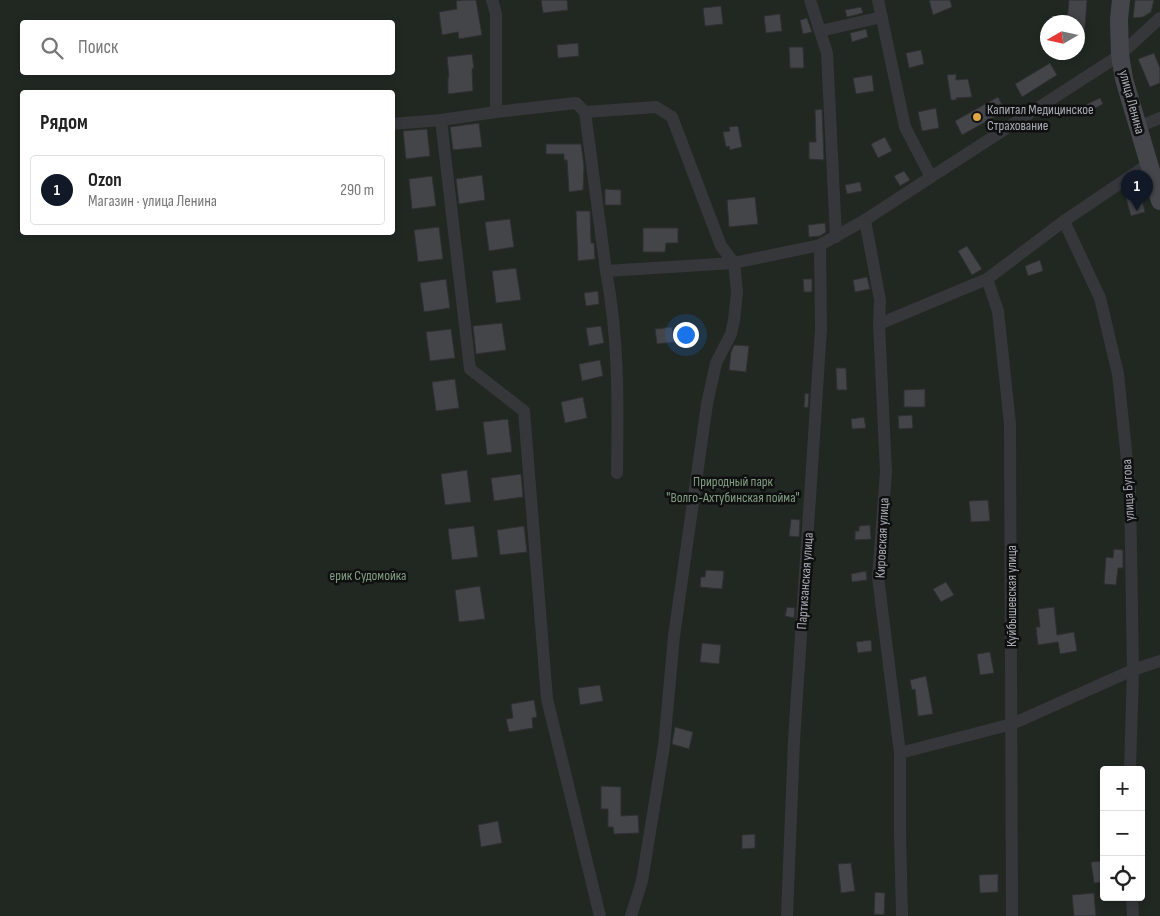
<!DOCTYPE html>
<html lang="ru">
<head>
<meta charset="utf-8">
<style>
	:root { --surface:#fff; --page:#f6f6f6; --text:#222; --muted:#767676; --line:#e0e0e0; --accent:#111827 }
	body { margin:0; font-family:"Sofia Sans Condensed",sans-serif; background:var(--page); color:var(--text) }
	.controls { position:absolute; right:15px; bottom:15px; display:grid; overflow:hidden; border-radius:5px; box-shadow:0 2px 8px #0003 }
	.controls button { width:45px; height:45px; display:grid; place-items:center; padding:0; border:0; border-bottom:1px solid var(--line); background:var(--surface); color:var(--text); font:25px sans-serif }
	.compass { position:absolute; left:1040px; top:15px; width:45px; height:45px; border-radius:50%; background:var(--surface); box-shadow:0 2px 8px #0003; rotate:261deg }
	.you { position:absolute; left:685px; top:334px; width:18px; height:18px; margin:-12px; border:4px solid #fff; border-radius:50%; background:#1a73e8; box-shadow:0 0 0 8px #1a73e833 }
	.badge { display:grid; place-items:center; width:32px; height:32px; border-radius:50%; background:var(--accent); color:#fff; font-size:16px; font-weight:700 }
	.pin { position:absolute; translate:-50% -41px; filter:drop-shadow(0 1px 2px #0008) }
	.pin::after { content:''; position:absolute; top:26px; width:18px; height:15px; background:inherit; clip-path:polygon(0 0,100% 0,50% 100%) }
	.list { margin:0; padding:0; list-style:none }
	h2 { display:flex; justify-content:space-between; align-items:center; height:65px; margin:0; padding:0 20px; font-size:21px }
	h2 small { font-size:16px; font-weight:400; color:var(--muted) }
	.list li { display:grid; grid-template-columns:32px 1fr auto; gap:15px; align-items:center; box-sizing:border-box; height:70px; margin:0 10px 10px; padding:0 10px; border:1px solid var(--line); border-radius:5px }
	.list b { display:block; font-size:19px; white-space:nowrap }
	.list p { margin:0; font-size:16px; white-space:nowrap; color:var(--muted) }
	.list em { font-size:16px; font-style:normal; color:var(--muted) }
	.icon { flex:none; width:28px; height:28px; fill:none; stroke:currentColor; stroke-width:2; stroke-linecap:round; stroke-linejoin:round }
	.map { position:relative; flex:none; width:1160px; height:916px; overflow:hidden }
	.search { position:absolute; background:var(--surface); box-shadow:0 2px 8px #0003; left:20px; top:20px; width:375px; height:55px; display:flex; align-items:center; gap:12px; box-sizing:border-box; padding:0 18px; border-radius:5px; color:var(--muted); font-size:19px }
	.panel { position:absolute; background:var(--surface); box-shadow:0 2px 8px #0003; left:20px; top:90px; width:375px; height:145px; border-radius:5px }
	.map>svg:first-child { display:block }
	.green { fill:#212822; fill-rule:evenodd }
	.building { fill:#444549; stroke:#2f2f32 }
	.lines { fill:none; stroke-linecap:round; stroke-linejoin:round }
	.street { stroke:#36373b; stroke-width:12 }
	.secondary { stroke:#44464b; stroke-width:18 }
	.poi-dot { fill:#dea645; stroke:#101011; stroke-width:2 }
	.labels { text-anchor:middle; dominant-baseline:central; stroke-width:5; stroke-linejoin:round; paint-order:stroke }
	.street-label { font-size:14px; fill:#a8acb5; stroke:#101011 }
	.poi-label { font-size:14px; fill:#a8acb5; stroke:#101011; text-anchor:start }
	.park-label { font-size:14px; fill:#819e82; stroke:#101011 }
</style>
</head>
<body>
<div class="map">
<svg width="1160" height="916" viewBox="0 0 1160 916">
	<rect width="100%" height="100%" fill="#151516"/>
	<!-- green -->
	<path class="green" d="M0,0H1160V916H0ZM22,22H392V72H22ZM1048,22H1078V52H1048ZM22,92H392V232H22ZM1104,770H1141V897H1104Z"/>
	<!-- building -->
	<g class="building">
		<path d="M464,0H476L482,35L459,39L458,32L442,35L439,12L457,9L456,1Z"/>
		<path d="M541,0H567L568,10L543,13Z"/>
		<path d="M929,0H950L952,7L933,15Z"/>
		<path d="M1069,0H1087L1084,39H1078V22H1067Z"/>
		<path d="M1135,0H1154L1151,12L1143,17L1133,18Z"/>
		<path d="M721,6L723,24L705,26L703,8Z"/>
		<path d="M861,7L863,13L847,17L845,10Z"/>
		<path d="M780,14L782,31L766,33L764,16Z"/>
		<path d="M807,18L812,32L803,34L800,20Z"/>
		<path d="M866,29L868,37L852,42L850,33Z"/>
		<path d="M578,43L579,56L558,58L557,45Z"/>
		<path d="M789,47H803L804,68H790Z"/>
		<path d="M921,50L924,64L909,68L906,53Z"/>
		<path d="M1154,53L1160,68V83L1150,87L1138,59Z"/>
		<path d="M472,54L474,68L472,69L473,91L448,94V77H449L447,57Z"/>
		<path d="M1050,63L1057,75L1022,97L1015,84Z"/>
		<path d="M956,74V80L968,79L972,97L956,98V100H951L947,75Z"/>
		<path d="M872,75L874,91L856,94L853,78Z"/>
		<path d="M998,97L1005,111L962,135L955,121Z"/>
		<path d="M1100,98L1103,104L1081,116L1077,109Z"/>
		<path d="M936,108L939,128L922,131L918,112Z"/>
		<path d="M822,109L824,160L809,159V142H816L815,110Z"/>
		<path d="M479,123L482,147L453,150L450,127Z"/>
		<path d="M738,126L742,147L730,150L729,146L726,147L723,132L730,131L729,127Z"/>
		<path d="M427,129L430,156L406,159L403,131Z"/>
		<path d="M885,137L892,151L878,158L871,144Z"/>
		<path d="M546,144H581L584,167L583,190L569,192L567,160H564V154H546Z"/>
		<path d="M904,171L910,180L900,186L894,176Z"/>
		<path d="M482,175L485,200L459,204L456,179Z"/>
		<path d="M432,176L436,206L412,209L409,179Z"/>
		<path d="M860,182L862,191L847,194L845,185Z"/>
		<path d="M1139,187L1145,212L1131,216L1124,191Z"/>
		<path d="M605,189L621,190V205H605Z"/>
		<path d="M755,197L758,224L729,227L727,200Z"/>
		<path d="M576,211H590L591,243H594L595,259L578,261Z"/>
		<path d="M510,219L514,247L489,251L485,222Z"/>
		<path d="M825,223L826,232L820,236L809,237L808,225Z"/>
		<path d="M439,227L443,259L418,262L414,230Z"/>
		<path d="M643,228H678V243H666L665,252H643Z"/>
		<path d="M967,246L982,269L972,275L958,251Z"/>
		<path d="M1040,260L1043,271L1028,276L1025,266Z"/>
		<path d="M516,268L521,300L496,303L492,271Z"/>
		<path d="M867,277L870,289L855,292L853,280Z"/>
		<path d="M446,279L450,308L424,312L420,283Z"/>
		<path d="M803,279H812V292H804Z"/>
		<path d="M598,291L599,304L586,306L584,293Z"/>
		<path d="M502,323L506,350L476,354L473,326Z"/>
		<path d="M601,326L604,343L589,346L586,328Z"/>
		<path d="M672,327L674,342L657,344L655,329Z"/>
		<path d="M451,329L455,358L430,361L426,332Z"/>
		<path d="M734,345L749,346L746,372L729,370L731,352Z"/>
		<path d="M600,360L603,376L582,381L579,364Z"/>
		<path d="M836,368H846L847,390H837Z"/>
		<path d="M455,379L459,408L436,411L432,382Z"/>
		<path d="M925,389V407H904V390Z"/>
		<path d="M805,393L809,394L808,408L804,407Z"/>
		<path d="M583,397L587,418L565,423L561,402Z"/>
		<path d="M912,415L913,428L899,429L898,416Z"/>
		<path d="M864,417L866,428L852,429L851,419Z"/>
		<path d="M508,419L512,452L487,455L483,422Z"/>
		<path d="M467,470L471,502L445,505L441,474Z"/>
		<path d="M521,474L523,497L494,501L491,478Z"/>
		<path d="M988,500L990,521L971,522L969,501Z"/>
		<path d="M791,519L800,520L799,537L789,536Z"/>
		<path d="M870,525L871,539L855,540V531H859V526Z"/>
		<path d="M474,526L478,557L452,560L448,529Z"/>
		<path d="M524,526L527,552L500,555L497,530Z"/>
		<path d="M1114,549L1123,550V568H1118L1116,585L1104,584L1106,557L1113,558Z"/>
		<path d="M706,570L724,571L722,589L700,587L701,577H705Z"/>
		<path d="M866,571L867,580L852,582L851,574Z"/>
		<path d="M946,582L954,595L941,602L933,589Z"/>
		<path d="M480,586L485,619L459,622L455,590Z"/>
		<path d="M787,607L795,608L794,618L785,616Z"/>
		<path d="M1054,607L1057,635L1074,632L1077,651L1060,654L1058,642L1038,645L1036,627H1040L1038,609Z"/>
		<path d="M871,640L872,651L858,653L856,642Z"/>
		<path d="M702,643L721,645L719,664L700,662Z"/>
		<path d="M990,652L994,673L980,675L977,654Z"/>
		<path d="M926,676L933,714L918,716L915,689L912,690L910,680Z"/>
		<path d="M600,685L603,701L580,705L578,688Z"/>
		<path d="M534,700L537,717L532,718L533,728L509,732L506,719L513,718L511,704Z"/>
		<path d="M675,727L693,732L689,749L672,744Z"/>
		<path d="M601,786L621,787V816L638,815L639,833L614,834L613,827H608V809H601Z"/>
		<path d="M498,821L502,843L481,847L478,825Z"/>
		<path d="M755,834V848L742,849V835Z"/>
		<path d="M1104,861V882L1094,883L1091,862Z"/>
		<path d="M851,863L855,891L841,893L838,864Z"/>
		<path d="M998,874V892L980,893L979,875Z"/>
		<path d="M875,892L885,893L884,915L874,914Z"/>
		<path d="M1094,893L1096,916H1074L1072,895Z"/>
	</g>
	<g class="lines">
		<!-- street -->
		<g class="street">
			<path d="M492,0L496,14V112L576,103L585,112"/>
			<path d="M810,0L827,53L836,237"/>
			<path d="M878,0L905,127L931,177L1120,55L1160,18"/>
			<path d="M820,31L882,17"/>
			<path d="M441,120L496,112"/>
			<path d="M392,124L441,120L470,369L524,411L547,699L600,916"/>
			<path d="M1138,127L1160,118"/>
			<path d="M865,220L880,300L879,324L886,472L878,577L900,753V832L902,916"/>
			<path d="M1064,221L1100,298L1118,374L1130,489L1133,670L1130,770"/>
			<path d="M606,271L585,112L656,107L672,117L721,246L734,263L820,245L865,220L931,177"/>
			<path d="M987,279L998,311L1010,424L1012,916"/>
			<path d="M879,324L987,279L1064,221L1150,163"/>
			<path d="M617,473C618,405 619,338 606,271L734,263L737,292L734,320L731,334L716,363L707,404L674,636L664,746L642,881L631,916"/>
			<path d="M900,753L1012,724L1133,670L1160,661"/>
			<path d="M1132,897L1133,916"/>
			<path d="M787,916L794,741L821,329L820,245"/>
		</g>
		<!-- secondary -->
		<path class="secondary" d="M1121,0L1119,19L1120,55L1124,79L1160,201"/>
	</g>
	<!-- markers -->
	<circle class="poi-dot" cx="977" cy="117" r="5"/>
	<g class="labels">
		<!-- street labels -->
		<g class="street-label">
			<text transform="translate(1132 102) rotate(75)">улица Ленина</text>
			<text transform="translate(1128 490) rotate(-93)">улица Бугова</text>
			<text transform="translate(882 538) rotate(-87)">Кировская улица</text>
			<text transform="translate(805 581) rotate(-86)">Партизанская улица</text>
			<text transform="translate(1011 596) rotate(-90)">Куйбышевская улица</text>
		</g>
		<!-- poi labels -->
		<g class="poi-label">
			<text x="987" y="109">Капитал Медицинское<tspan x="987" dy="16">Страхование</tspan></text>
		</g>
		<!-- park labels -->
		<g class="park-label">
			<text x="733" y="481">Природный парк<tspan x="733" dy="16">"Волго-Ахтубинская пойма"</tspan></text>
			<text x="368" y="575">ерик Судомойка</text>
		</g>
	</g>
</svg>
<div class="controls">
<button>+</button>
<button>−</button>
<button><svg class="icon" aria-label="locate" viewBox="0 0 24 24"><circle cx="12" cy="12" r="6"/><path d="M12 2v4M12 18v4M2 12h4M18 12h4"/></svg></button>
</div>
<svg class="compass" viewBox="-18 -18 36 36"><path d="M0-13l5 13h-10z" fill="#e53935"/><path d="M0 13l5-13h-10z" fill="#767676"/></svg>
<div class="you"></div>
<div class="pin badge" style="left:1137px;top:211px">1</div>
<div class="search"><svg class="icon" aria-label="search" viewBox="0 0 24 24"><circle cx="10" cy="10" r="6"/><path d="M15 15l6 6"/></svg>Поиск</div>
<section class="panel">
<h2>Рядом<small></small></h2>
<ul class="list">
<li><span class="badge">1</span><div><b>Ozon</b><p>Магазин · улица Ленина</p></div><em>290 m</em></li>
</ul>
</section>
</div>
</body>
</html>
